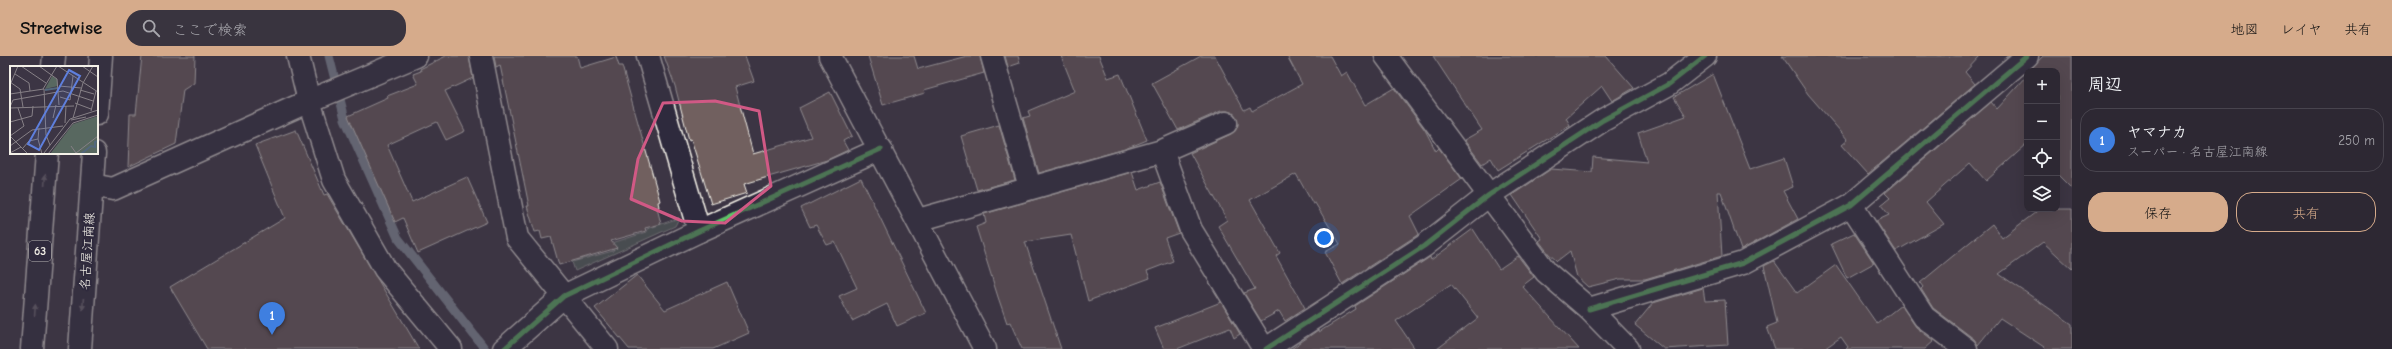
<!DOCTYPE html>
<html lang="ja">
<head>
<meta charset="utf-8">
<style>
	:root { --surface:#2d2833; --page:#39343f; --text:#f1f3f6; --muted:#a7a6ac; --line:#48444e; --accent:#d6ab8b }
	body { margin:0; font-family:"Comic Neue","Klee One",sans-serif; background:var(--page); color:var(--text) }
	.controls { position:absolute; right:12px; top:12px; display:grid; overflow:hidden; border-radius:8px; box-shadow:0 4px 16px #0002 }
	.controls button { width:36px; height:36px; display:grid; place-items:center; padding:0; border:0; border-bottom:1px solid var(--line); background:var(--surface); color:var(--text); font:20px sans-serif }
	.you { position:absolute; left:1324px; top:182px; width:14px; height:14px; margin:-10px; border:3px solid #fff; border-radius:50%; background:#1a73e8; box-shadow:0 0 0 6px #1a73e833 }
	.badge { display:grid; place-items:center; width:26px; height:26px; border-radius:50%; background:var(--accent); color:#fff; font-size:13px; font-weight:700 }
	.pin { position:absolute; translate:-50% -33px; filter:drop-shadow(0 1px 2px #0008) }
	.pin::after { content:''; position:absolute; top:21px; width:14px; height:12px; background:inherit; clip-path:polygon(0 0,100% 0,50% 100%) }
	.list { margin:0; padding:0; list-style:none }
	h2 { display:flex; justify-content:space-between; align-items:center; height:52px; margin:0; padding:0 16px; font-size:17px }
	h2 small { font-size:13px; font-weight:400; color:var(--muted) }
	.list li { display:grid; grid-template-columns:26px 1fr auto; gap:12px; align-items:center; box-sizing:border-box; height:64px; margin:0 8px 8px; padding:0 8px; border:1px solid var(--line); border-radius:16px }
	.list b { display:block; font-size:15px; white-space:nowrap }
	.list p { margin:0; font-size:13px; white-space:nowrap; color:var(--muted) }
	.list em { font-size:13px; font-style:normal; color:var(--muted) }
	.actions { display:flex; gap:8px; padding:12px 16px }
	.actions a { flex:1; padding:9px 0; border:1px solid var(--accent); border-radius:16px; text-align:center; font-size:14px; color:var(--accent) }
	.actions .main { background:var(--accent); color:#111 }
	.icon { flex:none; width:22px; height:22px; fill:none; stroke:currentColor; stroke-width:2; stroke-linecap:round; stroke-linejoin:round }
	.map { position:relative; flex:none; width:2072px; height:293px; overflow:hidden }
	header { display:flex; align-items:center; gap:24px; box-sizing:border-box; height:56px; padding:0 20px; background:var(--accent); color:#111 }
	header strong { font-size:19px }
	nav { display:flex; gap:22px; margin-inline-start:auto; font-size:14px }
	.search { width:280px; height:36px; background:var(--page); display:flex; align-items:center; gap:10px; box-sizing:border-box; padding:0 14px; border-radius:16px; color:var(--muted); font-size:15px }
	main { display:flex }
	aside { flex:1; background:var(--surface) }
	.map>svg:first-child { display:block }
	.green { fill:#586860; stroke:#a6aca4 }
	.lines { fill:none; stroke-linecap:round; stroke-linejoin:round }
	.stream { stroke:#939ea8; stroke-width:9 }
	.building { fill:#71605e; stroke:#f4f1e8 }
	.minor-casing { stroke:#f4f1e8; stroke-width:25 }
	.major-casing { stroke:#f4f1e8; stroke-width:25 }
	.minor { stroke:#2f2a3d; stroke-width:22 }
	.major { stroke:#2f2a3d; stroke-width:22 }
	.cycleway-casing { stroke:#2f2a3d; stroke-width:8 }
	.cycleway { stroke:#61c268; stroke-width:5 }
	.oneway { fill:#747079 }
	.marked { fill:none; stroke:#d15985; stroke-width:3; stroke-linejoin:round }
	.labels { text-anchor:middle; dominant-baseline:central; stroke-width:4; stroke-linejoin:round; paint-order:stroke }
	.shield { fill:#2f2a3d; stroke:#b9b5b5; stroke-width:1 }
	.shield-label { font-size:12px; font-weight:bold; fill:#f4f1e8 }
	.street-label { font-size:13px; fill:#f4f1e8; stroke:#2f2a3d }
	.inset-river { fill:none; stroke:#52677d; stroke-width:2 }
	.inset-road { fill:none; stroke:#868086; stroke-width:1 }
	.view { fill:#5e7fdd; fill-opacity:0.15; stroke:#5e7fdd; stroke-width:2 }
	.inset-edge { fill:none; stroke:#f4f1e8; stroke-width:2 }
</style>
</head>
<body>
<header>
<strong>Streetwise</strong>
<div class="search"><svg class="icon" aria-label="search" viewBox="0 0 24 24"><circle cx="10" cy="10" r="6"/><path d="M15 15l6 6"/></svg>ここで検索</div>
<nav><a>地図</a><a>レイヤ</a><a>共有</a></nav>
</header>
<main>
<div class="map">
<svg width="2072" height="293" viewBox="0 0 2072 293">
	<rect width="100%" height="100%" fill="#3c3544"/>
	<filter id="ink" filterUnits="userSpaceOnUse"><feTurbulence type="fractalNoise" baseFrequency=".025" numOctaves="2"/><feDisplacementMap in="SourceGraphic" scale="8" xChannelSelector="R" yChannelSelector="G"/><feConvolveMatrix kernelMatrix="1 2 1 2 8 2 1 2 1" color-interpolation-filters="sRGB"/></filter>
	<g filter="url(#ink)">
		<!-- green -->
		<path class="green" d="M679,162L675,170L575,215L572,206L613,195L612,187L647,176V173Z"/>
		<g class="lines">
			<!-- stream -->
			<path class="stream" d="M329,0L345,63L398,182L485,293"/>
		</g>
		<!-- building -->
		<g class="building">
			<path d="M142,0H195L194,27L183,34L176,88L128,111L130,58H136Z"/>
			<path d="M446,0H469L473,22L445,35L465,75L446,84L437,66L387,89L412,146L467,121L487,166L418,197L403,162L395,166L348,60L388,42L387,40L418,28L413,18L421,15L420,13Z"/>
			<path d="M494,0H577L580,12L616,1L619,10H622L660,145L658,146L659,151L657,152L661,168L645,172L646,175L611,185L617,192L559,209L551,181L542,183L540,175L535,176L527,150H529L500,9L496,11Z"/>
			<path d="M664,0H745L754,25L735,31L753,98L811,81L799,52L830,36L852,80L843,85L848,94L827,104L744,128L747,137L711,148L691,83L689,84L675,30Z"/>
			<path d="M868,0H914L918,13L967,0H980L984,17L924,34L925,37L883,49Z"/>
			<path d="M1005,0H1018L1020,7L1008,11Z"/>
			<path d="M1061,0H1099L1108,22L1120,18L1147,84L1125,93L1039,117L1023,62L1030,60L1028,55L1075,35Z"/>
			<path d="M1201,0H1215L1244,54L1250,51L1252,55L1302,28L1287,0H1330L1341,20L1347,16L1365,49L1394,32L1425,74L1436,95L1439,92L1462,123L1410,160L1419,178L1342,228L1325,196L1340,188L1315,147L1313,148L1296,118L1250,144L1280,197L1276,200L1305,252L1285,265L1279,255L1261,265L1244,237L1255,233L1218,170L1227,164L1190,97L1231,78L1238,69L1237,62L1228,55H1221L1178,74L1152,27Z"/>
			<path d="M1433,0H1606L1634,32L1612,45L1602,30L1566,62L1570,69L1498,114L1491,102L1482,108L1464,84L1482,74Z"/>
			<path d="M1782,0H1980L1965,16L1975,28L1868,118L1842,89L1848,84L1808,38Z"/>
			<path d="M2043,0H2072V133L2057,118V15L2030,14Z"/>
			<path d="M1713,18L1750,113L1784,102L1793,131L1783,135L1798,163L1741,194L1721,136H1718L1722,200L1645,223H1620L1588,231L1577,221L1570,195L1557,205L1549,198L1539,185L1542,183L1512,139L1551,113L1592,116L1593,101L1647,106L1638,77L1686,60L1674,41Z"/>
			<path d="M2027,20V88L1986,125L1970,107L1926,146L1944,168L1896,195L1876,165L1889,159L1881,149L1890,142L1885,137L1991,46L1997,53Z"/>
			<path d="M999,69L1015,124L977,134L961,80Z"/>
			<path d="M296,74L324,139L327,138L419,293H207L170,231L285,162L255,89Z"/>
			<path d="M1132,116L1138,134L1160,126L1179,177L1165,182L1173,205L1147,215L1150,222L1088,245L1071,179L1025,186L1061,293H1022L1010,266L1007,267L998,241L976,171L986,167L984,158Z"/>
			<path d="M861,122L926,257L897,270L887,248L852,265L839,240L857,232L835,186L827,189L816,169L810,171L801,152Z"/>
			<path d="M2040,153H2072V213L2043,186L1999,218L2072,268V293H2047L2000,262L1978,289L1974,283L1933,252L1921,233L1923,231L1920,227L1992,168L2002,182Z"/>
			<path d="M1473,173L1499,213L1518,200L1534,221L1522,230L1579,293H1437L1478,262L1451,228L1396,265L1415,293H1291L1318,274L1319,276L1356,253L1355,250L1430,201L1431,204Z"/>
			<path d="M1854,177L1874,207L1847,222L1831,188Z"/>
			<path d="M1774,205L1797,237L1836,209L1877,268L1901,249L1916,271L1934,285L1925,293H1846L1848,291L1841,281L1824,293H1775L1767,271L1777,267L1764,210Z"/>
			<path d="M637,219L665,254L727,226L749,277L713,293H629L595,252Z"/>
			<path d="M1703,232L1705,245L1725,244L1728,289L1664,293L1635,269L1653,247Z"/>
			<path d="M1221,246L1240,278L1234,282L1230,272L1177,293H1164L1155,272Z"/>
		</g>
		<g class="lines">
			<!-- minor casing -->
			<g class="minor-casing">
				<g id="minor">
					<path d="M298,0L309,45L334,124L385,213L451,293"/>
					<path d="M481,0L517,182L607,293"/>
					<path d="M648,0L699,175"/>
					<path d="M830,0L985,293"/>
					<path d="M992,0L1030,131"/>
					<path d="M1386,0L1546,216L1589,253L1628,293"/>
					<path d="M1162,95L1191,174L1264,293"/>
					<path d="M92,129L113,133L309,45L416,0"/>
					<path d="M1851,149L1924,261L1966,293"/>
					<path d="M918,164L1162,95L1226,67"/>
					<path d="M1589,253L1743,207L1851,149L2027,0"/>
					<path d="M504,293L564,240L699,175L881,93"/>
					<path d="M1266,293L1424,190L1489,139L1603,64L1669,28L1705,0"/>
				</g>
			</g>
			<!-- major casing -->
			<g class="major-casing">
				<g id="major">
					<path d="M53,11L54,0"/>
					<path d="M97,58L101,0"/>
					<path d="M32,293L47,97"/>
					<path d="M80,293L94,97"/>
				</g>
			</g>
			<!-- minor -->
			<use href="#minor" class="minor"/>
			<!-- major -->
			<use href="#major" class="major"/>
			<!-- cycleway casing -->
			<g class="cycleway-casing">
				<g id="cycleway">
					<path d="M1589,253L1743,207L1851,149L2027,0"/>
					<path d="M504,293L564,240L699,175L881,93"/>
					<path d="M1266,293L1424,190L1489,139L1603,64L1669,28L1705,0"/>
				</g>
			</g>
			<!-- cycleway -->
			<use href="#cycleway" class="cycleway"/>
		</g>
		<!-- one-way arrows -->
		<defs><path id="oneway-solid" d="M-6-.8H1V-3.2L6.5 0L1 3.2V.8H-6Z"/></defs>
		<g class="oneway">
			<use href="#oneway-solid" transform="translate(45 124) rotate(-86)"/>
			<use href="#oneway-solid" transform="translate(83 248) rotate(94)"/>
			<use href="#oneway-solid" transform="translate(35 254) rotate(-86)"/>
		</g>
	</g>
	<!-- marked area -->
	<path d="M0 0H2072V293H0ZM715,45L759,55L771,130L725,167L682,165L631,143L638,103L663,47Z" fill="#3c3544" fill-opacity=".55" fill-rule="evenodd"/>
	<path class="marked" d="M715,45L759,55L771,130L725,167L682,165L631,143L638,103L663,47Z"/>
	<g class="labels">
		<!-- shield labels -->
		<rect class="shield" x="29" y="185" width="22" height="20" rx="3"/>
		<g class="shield-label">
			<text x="40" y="195">63</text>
		</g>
		<!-- street labels -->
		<g class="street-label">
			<text transform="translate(87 195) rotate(-86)">名古屋江南線</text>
		</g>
	</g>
	<!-- overview -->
	<g transform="translate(10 10)">
		<rect width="88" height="88" fill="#3c3544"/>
		<path d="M42,10L47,13L48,20L35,23ZM88,50V88H40L63,58Z" fill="#586860"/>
		<path class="inset-river" d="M35,24L48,22M71,88L81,80L85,81V76L88,75"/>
		<path class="inset-road" d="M11,0L36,17M29,0L47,13L49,39M48,0L88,26M72,0L88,11M5,8L19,17L20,25M0,16L10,23L13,41M73,17L83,0M0,19L8,0M49,20L71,22M33,23L47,0M70,24L84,28M0,28L34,23L36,69L40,79M50,31L60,34L63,10M65,37L81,43M0,41L3,34L53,25L83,35M0,42L64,40M81,45L86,25M43,52L46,39M63,52L73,17M61,54L76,51M0,56L22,50L23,40M55,57L56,40M29,62L28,73L32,88M0,70L14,60L8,42M0,70L18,88M0,80L22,64L53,60M61,80L66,87L88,70M13,82L19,75L28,73M0,87L11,81M34,87L60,53L88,44M38,88L63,57L88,49"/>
		<path class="view" d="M59,4L70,10L29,84L18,78Z"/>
		<rect width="88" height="88" class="inset-edge"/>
	</g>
</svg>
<div class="controls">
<button>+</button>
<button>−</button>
<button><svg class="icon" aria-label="locate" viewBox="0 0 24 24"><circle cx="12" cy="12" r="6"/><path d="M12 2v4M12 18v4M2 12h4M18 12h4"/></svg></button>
<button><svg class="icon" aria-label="layers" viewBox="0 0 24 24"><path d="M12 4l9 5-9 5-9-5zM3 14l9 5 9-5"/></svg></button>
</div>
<div class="you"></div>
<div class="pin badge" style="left:272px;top:279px;background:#3f7fe0">1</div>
</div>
<aside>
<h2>周辺<small></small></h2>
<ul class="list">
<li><span class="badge" style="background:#3f7fe0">1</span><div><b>ヤマナカ</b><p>スーパー · 名古屋江南線</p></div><em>250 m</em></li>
</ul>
<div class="actions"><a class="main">保存</a><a>共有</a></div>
</aside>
</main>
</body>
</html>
